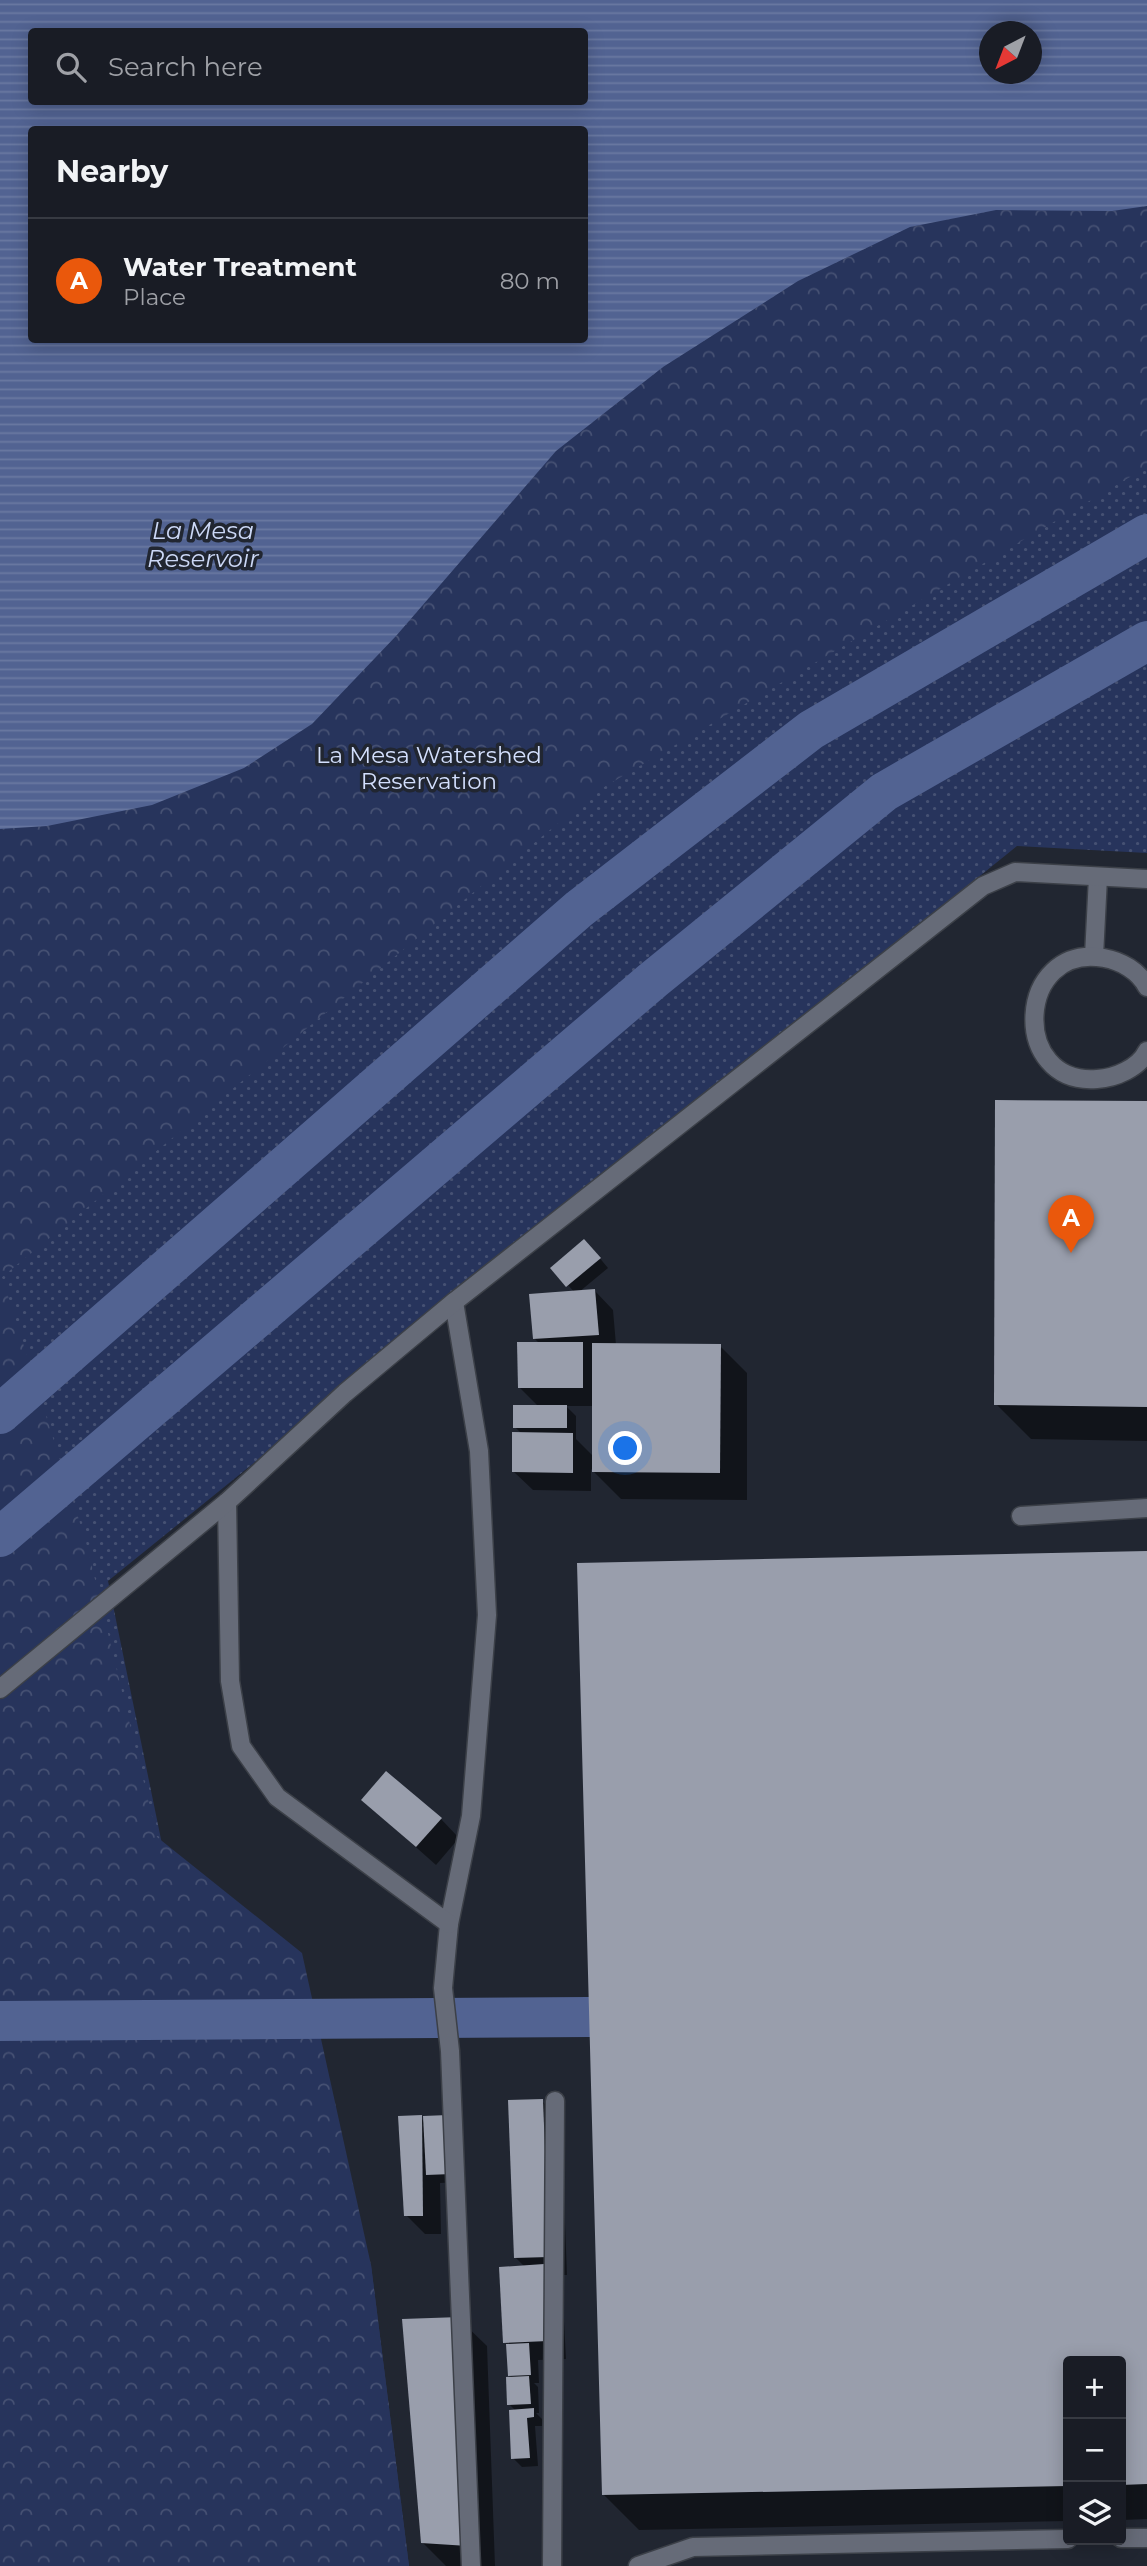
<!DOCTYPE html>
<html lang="en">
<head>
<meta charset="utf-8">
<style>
	:root { --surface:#191c25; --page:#262932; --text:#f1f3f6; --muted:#9fa1a7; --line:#373a42; --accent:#ea580c }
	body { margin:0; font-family:Montserrat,sans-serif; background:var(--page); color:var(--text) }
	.controls { position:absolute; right:21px; bottom:21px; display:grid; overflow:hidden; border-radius:7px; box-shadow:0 4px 18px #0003 }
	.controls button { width:63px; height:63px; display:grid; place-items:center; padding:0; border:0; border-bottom:2px solid var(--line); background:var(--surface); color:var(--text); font:35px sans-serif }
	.compass { position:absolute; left:979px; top:21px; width:63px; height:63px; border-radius:50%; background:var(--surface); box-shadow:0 4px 18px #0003; rotate:222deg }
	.you { position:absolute; left:626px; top:1449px; width:24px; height:24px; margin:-18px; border:5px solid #fff; border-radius:50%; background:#1a73e8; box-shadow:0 0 0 10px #1a73e833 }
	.badge { display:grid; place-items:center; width:46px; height:46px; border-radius:50%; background:var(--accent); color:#fff; font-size:23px; font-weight:700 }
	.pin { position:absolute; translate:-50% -58px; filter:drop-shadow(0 2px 4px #0008) }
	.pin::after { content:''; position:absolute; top:37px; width:24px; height:21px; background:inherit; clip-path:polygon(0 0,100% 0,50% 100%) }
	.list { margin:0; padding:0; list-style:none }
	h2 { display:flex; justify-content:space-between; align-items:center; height:91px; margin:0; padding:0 28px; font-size:30px }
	h2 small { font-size:23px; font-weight:400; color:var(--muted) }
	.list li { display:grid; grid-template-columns:46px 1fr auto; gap:21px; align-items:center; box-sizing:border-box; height:126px; padding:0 28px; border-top:2px solid var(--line) }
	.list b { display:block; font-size:26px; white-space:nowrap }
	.list p { margin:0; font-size:23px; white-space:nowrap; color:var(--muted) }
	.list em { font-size:23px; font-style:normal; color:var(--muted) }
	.icon { flex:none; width:38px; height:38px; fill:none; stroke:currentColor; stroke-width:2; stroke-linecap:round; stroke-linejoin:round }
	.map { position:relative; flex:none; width:1147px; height:2566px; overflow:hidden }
	.search { position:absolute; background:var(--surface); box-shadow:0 4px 18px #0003; left:28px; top:28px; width:560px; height:77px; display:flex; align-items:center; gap:18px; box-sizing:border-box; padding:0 24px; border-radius:7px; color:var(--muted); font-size:26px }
	.panel { position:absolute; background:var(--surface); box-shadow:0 4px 18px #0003; left:28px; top:126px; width:560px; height:217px; border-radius:7px }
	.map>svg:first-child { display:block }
	.grass { fill:url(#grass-dots); fill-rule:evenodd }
	.forest { fill:url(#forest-crowns) }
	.water { fill:url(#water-rules); fill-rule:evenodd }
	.shadow { fill:#0007; fill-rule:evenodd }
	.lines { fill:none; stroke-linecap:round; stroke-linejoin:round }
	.canal { stroke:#526392; stroke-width:40 }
	.building { fill:#999eac }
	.minor-casing { stroke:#3c4048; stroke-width:21 }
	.minor { stroke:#666b78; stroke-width:18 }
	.labels { text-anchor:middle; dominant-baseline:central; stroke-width:7; stroke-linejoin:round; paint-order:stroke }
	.park-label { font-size:23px; fill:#d3dffd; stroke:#212631 }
	.water-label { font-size:24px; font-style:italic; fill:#ccd8f6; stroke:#212631 }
</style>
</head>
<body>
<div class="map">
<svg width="1147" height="2566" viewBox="0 0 1147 2566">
	<defs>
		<pattern id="grass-dots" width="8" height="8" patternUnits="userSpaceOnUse" patternTransform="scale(1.75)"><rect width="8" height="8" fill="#27345c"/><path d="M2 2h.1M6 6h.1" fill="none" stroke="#465173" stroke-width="1.8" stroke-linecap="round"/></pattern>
		<pattern id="forest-crowns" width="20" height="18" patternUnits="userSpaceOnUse" patternTransform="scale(1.75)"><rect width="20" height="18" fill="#27345c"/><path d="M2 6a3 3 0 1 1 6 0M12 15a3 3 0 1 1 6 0" fill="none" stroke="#465173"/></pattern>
		<pattern id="water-rules" width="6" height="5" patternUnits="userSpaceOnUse" patternTransform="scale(1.75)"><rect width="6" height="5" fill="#526392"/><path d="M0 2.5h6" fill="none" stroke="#6a79a1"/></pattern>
	</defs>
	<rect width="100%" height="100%" fill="#212631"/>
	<!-- grass -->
	<path class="grass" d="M0,0H1147V853L1017,846L108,1581L163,1849L371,2265L409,2566H0ZM32,32H584V102H32ZM990,32H1032V74H990ZM32,130H584V340H32Z"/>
	<!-- forest -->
	<path class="forest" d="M1147,206V467L599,790L2,1277L86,1542L157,1837L302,1953L371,2265L409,2566H0V829L47,826L311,724L396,636L556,451L663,367L798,281L910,227L996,210L1112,211Z"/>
	<!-- water -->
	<path class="water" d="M0,0H1147V206L1112,211L996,210L910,227L798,281L663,367L556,451L396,636L312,724L244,768L152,805L47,826L0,829ZM32,32H584V102H32ZM990,32H1032V74H990ZM32,130H584V340H32Z"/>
	<!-- shadow -->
	<g class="shadow">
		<path d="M1147,1103V1441L1031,1439L996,1404Z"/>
		<path d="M593,1250L608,1268L579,1292L595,1291L613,1310L616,1345L720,1346L747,1373V1500L621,1499L591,1469V1491L533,1490L514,1472L522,1434L515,1427L539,1407L519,1387L540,1344L534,1338L575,1293L568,1285ZM566,1406H593V1456L576,1439V1416Z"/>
		<path d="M1147,1552V2519L1121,2520V2361H1068V2521L639,2530L604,2495Z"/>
		<path d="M363,1800L441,1819L459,1838L436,1865Z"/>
		<path d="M542,2101L561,2120L567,2275H552L562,2285L566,2359L538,2360L539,2383H534L538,2387L539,2413H536L542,2419V2426H535L538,2466L522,2467L513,2458L516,2411L509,2404L513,2379L509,2375L508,2345L505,2342L525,2267L515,2257Z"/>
		<path d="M421,2117L460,2182L440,2183L441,2234H425L406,2215Z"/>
		<path d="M459,2319L487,2346L495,2566H446L422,2542Z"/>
	</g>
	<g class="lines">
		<!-- canal -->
		<g class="canal">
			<path d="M0,1414L579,909L811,730L1147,534"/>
			<path d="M0,1537L653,980L884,792L1147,641"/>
			<path d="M0,2021L589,2017"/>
		</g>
	</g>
	<!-- building -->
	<g class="building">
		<path d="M995,1100L1147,1101V1407L994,1405Z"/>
		<path d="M584,1239L601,1258L566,1287L550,1268Z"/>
		<path d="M595,1289L599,1335L533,1339L529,1294Z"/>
		<path d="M517,1342H583V1388H518Z"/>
		<path d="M592,1343L721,1344L720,1473L592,1472Z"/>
		<rect x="513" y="1405" width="54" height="23"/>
		<path d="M512,1432L573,1433V1473L512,1472Z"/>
		<path d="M1147,1551V2484L1121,2485V2361H1068V2486L602,2495L577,1563Z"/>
		<path d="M386,1771L442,1818L416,1847L361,1800Z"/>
		<path d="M543,2099L549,2257L514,2258L508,2100Z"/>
		<path d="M422,2115L423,2216H404L398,2116Z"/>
		<path d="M448,2115L452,2174L426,2175L423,2116Z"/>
		<path d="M544,2264L548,2341L503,2343L499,2267Z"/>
		<path d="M460,2317L468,2546L421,2543L402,2319Z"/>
		<path d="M529,2343L531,2375L508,2376L506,2344Z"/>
		<path d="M529,2376L531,2404L507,2405L506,2377Z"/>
		<path d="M534,2408V2417L527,2418L530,2458L511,2459L509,2410Z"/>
	</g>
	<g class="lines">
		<!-- minor casing -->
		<g class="minor-casing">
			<g id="minor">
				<path d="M1094,956L1098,877"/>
				<path d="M1147,987C1139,971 1121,961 1104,958C1016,942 1009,1086 1097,1079C1115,1078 1139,1068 1147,1051"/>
				<path d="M454,1302L479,1451L487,1615L471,1816L449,1924L443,1988L450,2051L471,2566"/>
				<path d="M227,1502L230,1681L241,1746L277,1797L449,1924"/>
				<path d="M1021,1516L1147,1508"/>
				<path d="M0,1689L227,1502L345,1393L454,1302L983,886L1015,872L1147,879"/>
				<path d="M1121,2538H1147"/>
				<path d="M552,2566L555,2101"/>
				<path d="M638,2566L693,2547L1068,2539"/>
			</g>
		</g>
		<!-- minor -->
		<use href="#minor" class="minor"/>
	</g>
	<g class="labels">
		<!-- park labels -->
		<g class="park-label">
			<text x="429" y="755">La Mesa Watershed<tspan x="429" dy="26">Reservation</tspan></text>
		</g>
		<!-- water labels -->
		<g class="water-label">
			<text x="203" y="530">La Mesa<tspan x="203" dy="28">Reservoir</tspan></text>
		</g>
	</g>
</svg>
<div class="controls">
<button>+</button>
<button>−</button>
<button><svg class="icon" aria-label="layers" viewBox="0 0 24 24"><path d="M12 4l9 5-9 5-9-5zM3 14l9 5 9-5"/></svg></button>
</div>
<svg class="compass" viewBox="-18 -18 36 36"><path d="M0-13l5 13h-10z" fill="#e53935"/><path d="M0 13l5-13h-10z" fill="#9fa1a7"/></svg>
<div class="you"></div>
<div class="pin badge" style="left:1071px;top:1253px">A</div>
<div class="search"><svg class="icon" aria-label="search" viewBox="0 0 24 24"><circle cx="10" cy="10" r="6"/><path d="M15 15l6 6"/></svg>Search here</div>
<section class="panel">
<h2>Nearby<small></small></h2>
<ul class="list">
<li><span class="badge">A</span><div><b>Water Treatment</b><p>Place</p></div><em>80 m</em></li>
</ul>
</section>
</div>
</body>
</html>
